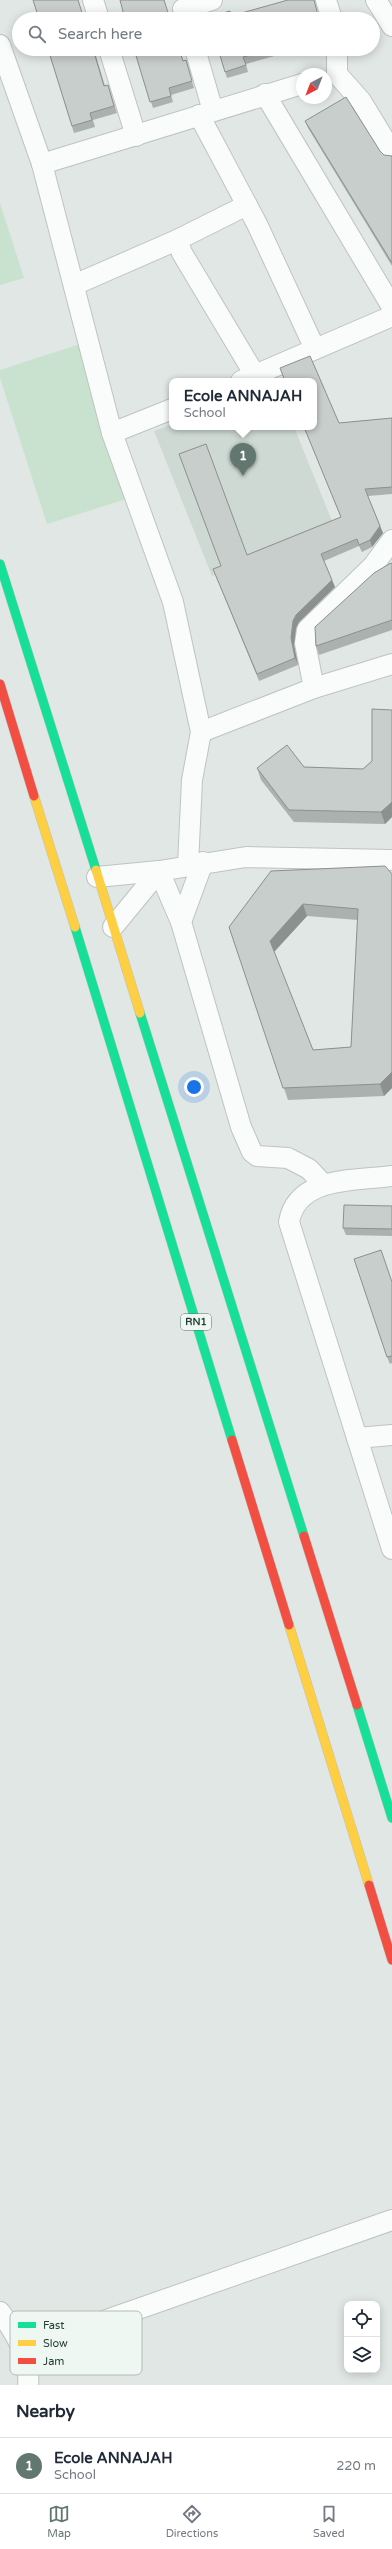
<!DOCTYPE html>
<html lang="en">
<head>
<meta charset="utf-8">
<style>
	:root { --surface:#fff; --page:#f6f6f7; --text:#1f2937; --muted:#747a83; --line:#e0e1e3; --accent:#637771 }
	body { margin:0; font-family:"Varela Round",sans-serif; background:var(--page); color:var(--text) }
	.controls { position:absolute; right:12px; bottom:12px; display:grid; overflow:hidden; border-radius:8px; box-shadow:0 2px 10px #0003 }
	.controls button { width:36px; height:36px; display:grid; place-items:center; padding:0; border:0; border-bottom:1px solid var(--line); background:var(--surface); color:var(--text); font:20px sans-serif }
	.compass { position:absolute; left:296px; top:68px; width:36px; height:36px; border-radius:50%; background:var(--surface); box-shadow:0 2px 10px #0003; rotate:222deg }
	.you { position:absolute; left:194px; top:1087px; width:14px; height:14px; margin:-10px; border:3px solid #fff; border-radius:50%; background:#1a73e8; box-shadow:0 0 0 6px #1a73e833 }
	.badge { display:grid; place-items:center; width:26px; height:26px; border-radius:50%; background:var(--accent); color:#fff; font-size:13px; font-weight:700 }
	.pin { position:absolute; translate:-50% -33px; filter:drop-shadow(0 1px 2px #0008) }
	.pin::after { content:''; position:absolute; top:21px; width:14px; height:12px; background:inherit; clip-path:polygon(0 0,100% 0,50% 100%) }
	.popup { position:absolute; left:169px; top:378px; width:148px; height:52px; box-sizing:border-box; display:grid; place-content:center; border-radius:8px; background:var(--surface); filter:drop-shadow(0 1px 3px #0005); font-size:13px; white-space:nowrap; color:var(--muted) }
	.popup b { font-size:15px; color:var(--text) }
	.popup::after { content:''; position:absolute; left:50%; top:100%; margin-left:-8px; border:8px solid transparent; border-top-color:var(--surface) }
	.list { margin:0; padding:0; list-style:none }
	h2 { display:flex; justify-content:space-between; align-items:center; height:52px; margin:0; padding:0 16px; font-size:17px }
	h2 small { font-size:13px; font-weight:400; color:var(--muted) }
	.list li { display:grid; grid-template-columns:26px 1fr auto; gap:12px; align-items:center; box-sizing:border-box; height:56px; padding:0 16px; border-top:1px solid var(--line) }
	.list b { display:block; font-size:15px; white-space:nowrap }
	.list p { margin:0; font-size:13px; white-space:nowrap; color:var(--muted) }
	.list em { font-size:13px; font-style:normal; color:var(--muted) }
	.icon { flex:none; width:22px; height:22px; fill:none; stroke:currentColor; stroke-width:2; stroke-linecap:round; stroke-linejoin:round }
	.map { position:relative; flex:none; width:392px; height:2385px; overflow:hidden }
	.search { position:absolute; background:var(--surface); box-shadow:0 2px 10px #0003; left:12px; right:12px; top:12px; height:44px; display:flex; align-items:center; gap:10px; box-sizing:border-box; padding:0 14px; border-radius:22px; color:var(--muted); font-size:15px }
	.sheet { height:108px; background:var(--surface) }
	nav { display:flex; justify-content:space-around; align-items:center; box-sizing:border-box; height:56px; border-top:1px solid var(--line); background:var(--surface); font-size:11px; color:var(--muted) }
	nav a { display:grid; justify-items:center; gap:2px }
	nav .on { color:var(--accent) }
	.map>svg:first-child { display:block }
	.built { fill:#ced9d4 }
	.green { fill:#c9e2d0 }
	.lines { fill:none; stroke-linecap:round; stroke-linejoin:round }
	.street-casing { stroke:#bec4c1; stroke-width:22 }
	.fast-casing { stroke:#bbc4c1; stroke-width:10 }
	.slow-casing { stroke:#bbc4c1; stroke-width:10 }
	.jam-casing { stroke:#bbc4c1; stroke-width:10 }
	.street { stroke:#fafbfb; stroke-width:20 }
	.fast { stroke:#16e098; stroke-width:9 }
	.slow { stroke:#ffcf43; stroke-width:9 }
	.jam { stroke:#f24e42; stroke-width:9 }
	.wall { fill:#acb1af; fill-rule:evenodd }
	.shaded-wall { fill:#8c908e }
	.building { fill:#c8cecb; stroke:#8c908e; fill-rule:evenodd }
	.labels { text-anchor:middle; dominant-baseline:central; stroke-width:4; stroke-linejoin:round; paint-order:stroke }
	.shield { fill:#eef7f2; stroke:#5d736c; stroke-width:1 }
	.shield-label { font-size:10px; font-weight:bold; fill:#1f3a33 }
	.key { fill:#eef7f2; stroke:#b0beb9; stroke-width:1 }
	.key-label { font-size:11px; fill:#1f3a33 }
</style>
</head>
<body>
<div class="map">
<svg width="392" height="2385" viewBox="0 0 392 2385">
	<rect width="100%" height="100%" fill="#e1e7e4"/>
	<!-- built -->
	<path class="built" d="M172,424V427H294L332,521L212,576L154,431Z"/>
	<!-- green -->
	<g class="green">
		<path d="M0,203L24,278L0,285Z"/>
		<path d="M80,344L130,498L47,524L0,378V370Z"/>
	</g>
	<g class="lines">
		<!-- street casing -->
		<g class="street-casing">
			<g id="street">
				<path d="M93,0L99,19"/>
				<path d="M326,0L332,19"/>
				<path d="M376,0L392,26"/>
				<path d="M183,9L212,0"/>
				<path d="M0,45L42,164L112,433L173,602L201,732L192,780L188,865"/>
				<path d="M109,49L136,136"/>
				<path d="M195,49L213,111"/>
				<path d="M337,49V74L361,101L392,152"/>
				<path d="M265,94L392,307"/>
				<path d="M199,115L257,224L315,349"/>
				<path d="M42,164L302,84"/>
				<path d="M177,240L247,205"/>
				<path d="M74,285L177,240L182,253L255,375"/>
				<path d="M241,381L392,316"/>
				<path d="M112,433L172,409"/>
				<path d="M314,688L305,643L307,630L373,566L392,540"/>
				<path d="M201,732L314,688L392,664"/>
				<path d="M159,871L181,922L241,1127L252,1152L257,1156L288,1158L309,1169L324,1185"/>
				<path d="M97,877L159,871L246,857L392,860"/>
				<path d="M181,922L203,862"/>
				<path d="M113,927L159,871"/>
				<path d="M392,1176C355,1181 297,1176 289,1222L392,1549"/>
				<path d="M357,1438L392,1435"/>
				<path d="M0,2312C15,2332 31,2358 28,2385"/>
				<path d="M23,2352L78,2330L392,2220"/>
			</g>
		</g>
		<!-- fast casing -->
		<g class="fast-casing">
			<g id="fast">
				<path d="M0,564L96,870"/>
				<path d="M75,927L232,1440"/>
				<path d="M140,1013L304,1536"/>
				<path d="M357,1705L392,1818"/>
			</g>
		</g>
		<!-- slow casing -->
		<g class="slow-casing">
			<g id="slow">
				<path d="M34,796L75,927"/>
				<path d="M96,870L140,1013"/>
				<path d="M289,1625L369,1885"/>
			</g>
		</g>
		<!-- jam casing -->
		<g class="jam-casing">
			<g id="jam">
				<path d="M0,684L34,796"/>
				<path d="M232,1440L289,1625"/>
				<path d="M304,1536L357,1705"/>
				<path d="M369,1885L392,1960"/>
			</g>
		</g>
		<!-- street -->
		<use href="#street" class="street"/>
		<!-- fast -->
		<use href="#fast" class="fast"/>
		<!-- slow -->
		<use href="#slow" class="slow"/>
		<!-- jam -->
		<use href="#jam" class="jam"/>
	</g>
	<!-- wall -->
	<g class="wall">
		<path d="M48,49H94L105,86L108,85L117,113L93,120L95,127L74,133Z"/>
		<path d="M134,49H180L183,61L186,60L194,88L171,95L173,102L153,108Z"/>
		<path d="M218,49H299L246,64L248,72L227,78Z"/>
		<path d="M305,121L380,151L384,155L392,156V266L308,128Z"/>
		<path d="M392,418V494L368,496L383,533L372,547L362,552L359,546L324,561L335,587L299,622L296,628L294,645L298,665L259,681L213,569L341,517L304,427H314L339,423Z"/>
		<path d="M392,563V630L319,655L316,646Z"/>
		<path d="M392,710V817L385,824L294,822L261,780L257,768L304,767L363,769L372,761Z"/>
		<path d="M392,874V1088L384,1096L288,1100L229,927ZM307,916L358,920L351,1047L313,1050L274,952Z"/>
		<path d="M392,1206V1236L346,1235L343,1228Z"/>
		<path d="M392,1282V1363L390,1364L387,1357Z"/>
	</g>
	<!-- shaded-wall -->
	<g class="shaded-wall">
		<path d="M380,526L383,533L372,547L370,540Z"/>
		<path d="M332,580L335,587L299,622L296,628L294,645L298,665L295,658L291,638L293,621L296,615Z"/>
		<path d="M392,802V817L385,824L381,812Z"/>
		<path d="M303,904L307,916L274,952L270,941Z"/>
		<path d="M392,1072V1088L384,1096L380,1084Z"/>
	</g>
	<!-- building -->
	<g class="building">
		<path d="M33,0H78L84,19H39Z"/>
		<path d="M120,0H164L170,19H125Z"/>
		<path d="M288,0H314L319,19H209V17L230,11L231,16Z"/>
		<path d="M48,49H93L104,86L108,85L114,106L90,113L92,120L72,126Z"/>
		<path d="M134,49H179L183,61L186,60L192,81L169,88L171,96L150,102Z"/>
		<path d="M218,49H272L243,57L246,65L225,72Z"/>
		<path d="M346,97L380,151L384,155L392,156V263L305,121Z"/>
		<path d="M310,356L339,423L392,418V487L365,489L380,526L370,540L359,545L357,539L321,554L332,580L296,615L293,621L291,638L295,658L257,674L213,569L221,566L179,454L206,444L247,555L341,517L304,427H314V381H285L280,368Z"/>
		<path d="M392,563V620L316,646L315,627L374,573L389,564Z"/>
		<path d="M372,709L392,710V802L381,812L289,810L257,768L287,745L304,767L363,769L372,761Z"/>
		<path d="M385,866L392,874V1072L380,1084L283,1088L229,927L271,871ZM303,904L358,909L351,1047L313,1050L270,941Z"/>
		<path d="M344,1205L392,1206V1229L343,1228Z"/>
		<path d="M381,1250L392,1282V1356L387,1357L354,1259Z"/>
	</g>
	<g class="labels">
		<!-- shield labels -->
		<rect class="shield" x="181" y="1314" width="30" height="16" rx="3"/>
		<g class="shield-label">
			<text x="196" y="1322">RN1</text>
		</g>
	</g>
	<!-- legend -->
	<rect x="10" y="2311" width="132" height="64" rx="6" class="key"/>
	<rect x="18" y="2322" width="18" height="6" fill="#16e098"/>
	<rect x="18" y="2340" width="18" height="6" fill="#ffcf43"/>
	<rect x="18" y="2358" width="18" height="6" fill="#f24e42"/>
	<g class="key-label">
		<text x="43" y="2329">Fast</text>
		<text x="43" y="2347">Slow</text>
		<text x="43" y="2365">Jam</text>
	</g>
</svg>
<div class="controls">
<button><svg class="icon" aria-label="locate" viewBox="0 0 24 24"><circle cx="12" cy="12" r="6"/><path d="M12 2v4M12 18v4M2 12h4M18 12h4"/></svg></button>
<button><svg class="icon" aria-label="layers" viewBox="0 0 24 24"><path d="M12 4l9 5-9 5-9-5zM3 14l9 5 9-5"/></svg></button>
</div>
<svg class="compass" viewBox="-18 -18 36 36"><path d="M0-13l5 13h-10z" fill="#e53935"/><path d="M0 13l5-13h-10z" fill="#747a83"/></svg>
<div class="you"></div>
<div class="pin badge" style="left:243px;top:476px">1</div>
<div class="popup"><b>Ecole ANNAJAH</b>School</div>
<div class="search"><svg class="icon" aria-label="search" viewBox="0 0 24 24"><circle cx="10" cy="10" r="6"/><path d="M15 15l6 6"/></svg>Search here</div>
</div>
<section class="sheet">
<h2>Nearby<small></small></h2>
<ul class="list">
<li><span class="badge">1</span><div><b>Ecole ANNAJAH</b><p>School</p></div><em>220 m</em></li>
</ul>
</section>
<nav>
<a class="on"><svg class="icon" aria-label="map" viewBox="0 0 24 24"><path d="M3 6l6-2 6 2 6-2v14l-6 2-6-2-6 2zM9 4v14M15 6v14"/></svg>Map</a>
<a><svg class="icon" aria-label="directions" viewBox="0 0 24 24"><path d="M12 3l9 9-9 9-9-9zM9 14v-3h6M13 9l2 2-2 2"/></svg>Directions</a>
<a><svg class="icon" aria-label="saved" viewBox="0 0 24 24"><path d="M7 4h10v16l-5-4-5 4z"/></svg>Saved</a>
</nav>
</body>
</html>
